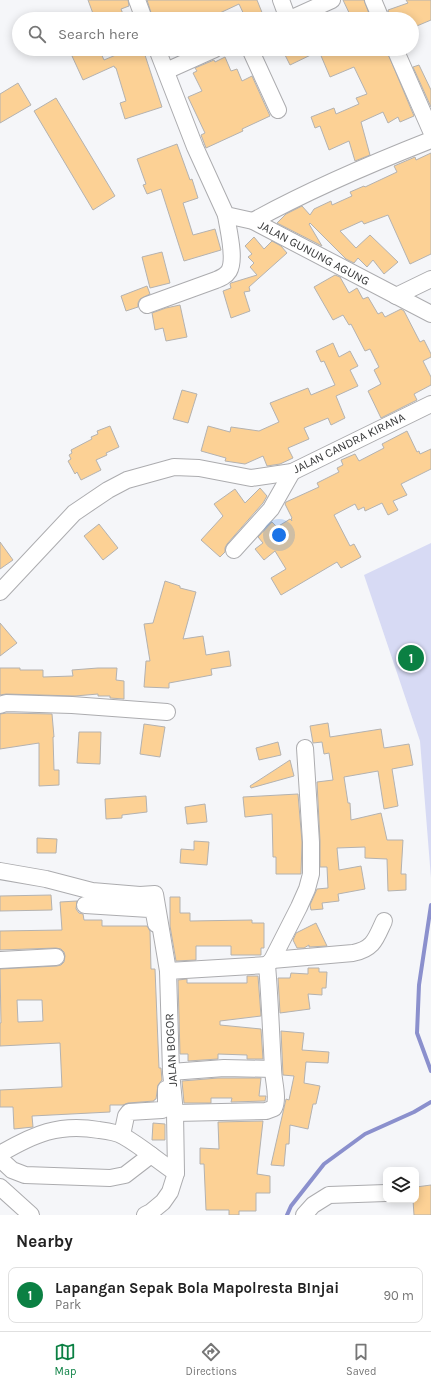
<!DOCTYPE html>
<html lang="en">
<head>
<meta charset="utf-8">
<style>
	:root { --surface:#fff; --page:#f2f2f2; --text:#222; --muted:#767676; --line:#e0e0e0; --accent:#0b8043 }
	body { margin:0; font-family:Karla,sans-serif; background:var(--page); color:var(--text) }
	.controls { position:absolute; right:12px; bottom:12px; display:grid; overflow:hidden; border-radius:8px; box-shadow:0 2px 10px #0003 }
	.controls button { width:36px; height:36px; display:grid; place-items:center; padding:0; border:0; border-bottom:1px solid var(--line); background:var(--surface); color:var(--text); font:20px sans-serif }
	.you { position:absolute; left:279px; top:535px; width:14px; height:14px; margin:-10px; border:3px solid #fff; border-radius:50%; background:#1a73e8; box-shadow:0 0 0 6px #1a73e833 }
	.badge { display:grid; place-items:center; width:26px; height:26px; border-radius:50%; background:var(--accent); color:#fff; font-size:13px; font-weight:700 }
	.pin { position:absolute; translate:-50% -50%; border:2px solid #fff; box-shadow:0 1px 4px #0006 }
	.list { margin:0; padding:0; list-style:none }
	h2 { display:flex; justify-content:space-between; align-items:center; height:52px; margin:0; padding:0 16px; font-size:17px }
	h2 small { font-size:13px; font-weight:400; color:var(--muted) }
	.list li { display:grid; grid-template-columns:26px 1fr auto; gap:12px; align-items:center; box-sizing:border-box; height:56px; margin:0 8px 8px; padding:0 8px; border:1px solid var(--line); border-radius:8px }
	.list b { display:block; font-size:15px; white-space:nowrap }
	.list p { margin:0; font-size:13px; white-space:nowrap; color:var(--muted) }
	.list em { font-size:13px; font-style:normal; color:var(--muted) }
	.icon { flex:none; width:22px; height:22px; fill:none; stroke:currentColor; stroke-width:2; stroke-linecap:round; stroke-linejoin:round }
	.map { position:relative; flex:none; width:431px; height:1215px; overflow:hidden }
	.search { position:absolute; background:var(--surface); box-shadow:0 2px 10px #0003; left:12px; right:12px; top:12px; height:44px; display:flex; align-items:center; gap:10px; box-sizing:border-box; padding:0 14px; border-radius:22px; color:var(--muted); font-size:15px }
	.sheet { height:116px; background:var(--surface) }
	nav { display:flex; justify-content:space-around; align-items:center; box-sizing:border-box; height:56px; border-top:1px solid var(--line); background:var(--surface); font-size:11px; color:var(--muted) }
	nav a { display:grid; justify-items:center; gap:2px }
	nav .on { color:var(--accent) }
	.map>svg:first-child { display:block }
	.green { fill:#d7daf4 }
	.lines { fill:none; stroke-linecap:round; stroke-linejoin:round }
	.stream { stroke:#8b90cd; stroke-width:4 }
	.building { fill:#fcd195; stroke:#b4b2b0; fill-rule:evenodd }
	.minor-casing { stroke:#acacaf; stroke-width:18 }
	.minor { stroke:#fff; stroke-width:16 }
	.labels { text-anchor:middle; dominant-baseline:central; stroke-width:3; stroke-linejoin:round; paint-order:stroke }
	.street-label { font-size:12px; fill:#393a3b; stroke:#fff }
</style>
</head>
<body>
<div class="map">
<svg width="431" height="1215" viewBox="0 0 431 1215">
	<rect width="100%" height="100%" fill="#f5f6f9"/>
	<!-- green -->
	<path class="green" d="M431,543V878L420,741L364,575Z"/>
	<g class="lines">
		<!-- stream -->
		<g class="stream">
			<path d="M431,905L419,985L417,1033L431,1071"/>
			<path d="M287,1215L291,1206L324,1164L365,1134L414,1112L431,1102"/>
		</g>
	</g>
	<!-- building -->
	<g class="building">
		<path d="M88,0H128L129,6L121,9L125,19H95Z"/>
		<path d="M147,0H257L263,15L254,19H246L239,4L207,19H153Z"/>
		<path d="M343,0H364L371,19H352Z"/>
		<path d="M406,0H431V20L412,28V19H390L388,10L408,3Z"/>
		<path d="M88,49H99L104,60L130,49H143L162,107L125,119L120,103L126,101L116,68H115L114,66L83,80L72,56Z"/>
		<path d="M282,49H386L414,116L400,122L398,117L388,123L383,112L361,122L370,155L355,161L349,141L329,150L320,126L315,128L311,117L334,108L336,114L359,104L356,98L367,94L354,67L330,77L319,51L290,65Z"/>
		<path d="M225,57L231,71L237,69L242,81L252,76L270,116L242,129L243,131L206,148L201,135L205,133L188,97L202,91L193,73L197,71L195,68L214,60L215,62Z"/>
		<path d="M419,65L431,90V107L413,67Z"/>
		<path d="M18,83L31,105L0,123V94Z"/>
		<path d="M56,98L115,196L93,210L34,111Z"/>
		<path d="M177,144L190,180L192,179L198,198L183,203L193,235L215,229L221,250L184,261L161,189L147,194L143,185L146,184L137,159Z"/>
		<path d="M431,153V254L410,264L388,215L364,224L362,221L340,231L356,248L370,235L398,262L384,274L373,260L367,267L358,258L354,263L346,259L310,223L309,224L322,246L277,223L286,214L302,206L310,215L314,209L331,201L332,205L352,196L350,192L364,186L365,187L397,172L394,166L415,157L416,160Z"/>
		<path d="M254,237L264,249L272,241L281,246L287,253L249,287L250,291L244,292L250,311L231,318L223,291L231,288L230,284L231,283L257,275L250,267L254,263L248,257L252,254L245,246Z"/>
		<path d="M162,252L170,283L150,288L142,257Z"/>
		<path d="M335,275L340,277L349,293L357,288L363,299L368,297L378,314L382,312L385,317L401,309L404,311L420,342L424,340L431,354V357L423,361L431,377V385L414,394L417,400L381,418L368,391L381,384L374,370L379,367L370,349L365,351L351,324L349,325L343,315L333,320L314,287Z"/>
		<path d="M147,286L150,294L140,299L138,303V307L126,311L121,296Z"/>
		<path d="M180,305L187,337L166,341L163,328L155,330L152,313L166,308Z"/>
		<path d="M333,343L339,357L350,351L358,366L350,370L358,386L336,396L345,418L331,425L328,418L304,428L309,439L288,448L293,458L280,464L267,466L263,456L245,464L225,461L226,458L201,451L208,426L230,432L231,427L259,431L279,422L270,403L308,388L311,395L335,385L324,361L321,362L316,351Z"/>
		<path d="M182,390L197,394L188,423L173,419Z"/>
		<path d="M110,426L119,447L106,453L107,455L96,460L101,470L81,480L77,472L75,474L68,461L71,459L69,455L72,453L71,450L92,439L91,437L98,434L97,431Z"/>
		<path d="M407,431L417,452L419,451L420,454L431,449V469L401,484L407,495L393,501L398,510L388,515L382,503L365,511L364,507L358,510L355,504L334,515L350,546L354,544L361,557L341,568L337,562L281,595L271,578L286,569L275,551L264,560L255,549L263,543L258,537L272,522L277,527L290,519L292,521L291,519L292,518L285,504L286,502L319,487L317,483L339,472L337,468L343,465L341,460L355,454L359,461L384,448L382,444Z"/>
		<path d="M260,488L267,496L263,503L227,544L225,548V552L220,557L201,540L223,516L214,504L235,489L245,503Z"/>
		<path d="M99,524L118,548L103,560L84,536Z"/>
		<path d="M0,542L13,560L0,569Z"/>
		<path d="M165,581L180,586V588L196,592L183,639L203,636L206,655L229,651L231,666L211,669L212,675L169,683V688L144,687L146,661H150L144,624L153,623Z"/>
		<path d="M0,623L17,643L0,656Z"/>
		<path d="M0,668H20V670H43V677L73,676L72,670L98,668H117L116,680L124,681V699L110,698V696H98V694L75,696L6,694L0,695Z"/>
		<path d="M7,713L52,714L54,737H53L54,770H59V785L39,786V743L0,749V714Z"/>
		<path d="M328,723L330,737L381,729L384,748L409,744L413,765L392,769L398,806L384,809L378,771L344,777L348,803H350L351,820L381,813L387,840H403L401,874H406V890L388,891L387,859L365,858V847L337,848L339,870L361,866L365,889L338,894L339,901L322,903L323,909L311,910L310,905L317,889L328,888L327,867H320V841L317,782L333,780L329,753L324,754L322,742L313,743L310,726Z"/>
		<path d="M144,724L165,727L160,757L140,754Z"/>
		<path d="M79,732H101L100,764L77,763Z"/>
		<path d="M278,742L281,755L259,760L256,748Z"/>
		<path d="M290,760L294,776L251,788L250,786Z"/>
		<path d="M298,794L302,842L301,874H276V857H273L272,814L245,817L243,797Z"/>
		<path d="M146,796L147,812L122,815V818L106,819L105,799Z"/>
		<path d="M205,804L207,822L187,824L185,807Z"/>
		<path d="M37,838L57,839L56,853H37Z"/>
		<path d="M194,841L209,842L207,865L180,863L181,849L194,850Z"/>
		<path d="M51,895L52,910L0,911V896Z"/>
		<path d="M170,897H180V913H190V921L252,920V923H264V948H261V955H231V946H196V960L176,961L170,926Z"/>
		<path d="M77,901L76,909L79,913L83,914L84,920H102V926H147L150,931L151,969H155L159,1068H161L162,1080L158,1085L156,1099L154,1100V1101L128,1103L123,1105H110V1112L32,1116L33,1127L14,1129L13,1107H0V1090L62,1087L60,1043L0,1046V1023H1L0,969L57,966L61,965L64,962L65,956L64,952L61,949L56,948L0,950V931L62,930L60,902ZM17,1000H42L43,1021L18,1022Z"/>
		<path d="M316,923L327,946L309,947V945L304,948H297L293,940L296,933Z"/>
		<path d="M308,968H319V972H327L326,988H322V995L308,994L310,1009L280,1013L278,978H290L291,973L308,974Z"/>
		<path d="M247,976H258L261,1016L220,1021V1025L261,1029L263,1059H247V1055L218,1054V1059L188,1061V1054H180L178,980L187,979V983H247Z"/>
		<path d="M281,1031L304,1033L302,1050L329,1052L328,1063L306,1062L304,1083L320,1086L316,1104H313L308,1129L290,1125L289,1144H286L284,1166L271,1165L286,1099L289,1100L294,1076L283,1075Z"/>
		<path d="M218,1078H261L259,1096H266L265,1101L231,1102L232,1098H211V1103H184L182,1081Z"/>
		<path d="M263,1121L257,1174L270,1176V1193H256V1211H239V1215H229V1210H206L204,1164H200V1148L219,1149L218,1122Z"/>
		<path d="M153,1123L165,1124V1140H152Z"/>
		<path d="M431,1185V1215H414L413,1200H416V1187Z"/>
	</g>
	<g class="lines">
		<!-- minor casing -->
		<g class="minor-casing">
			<g id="minor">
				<path d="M137,0L144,19"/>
				<path d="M281,0L288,19"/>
				<path d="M373,0L381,19"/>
				<path d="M290,19L332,0"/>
				<path d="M157,49L195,147L226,215L253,221L431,314"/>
				<path d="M250,49L278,110"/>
				<path d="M395,49L431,131"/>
				<path d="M166,71L215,49"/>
				<path d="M253,221C311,189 370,164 431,140"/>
				<path d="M396,296L431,279"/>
				<path d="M147,305L216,280C221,278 226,276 229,271C236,259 228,229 226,215"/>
				<path d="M234,550L271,509L292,472"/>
				<path d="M0,592L74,513L108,490L127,480L174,467L199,468L251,478L292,472L431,404"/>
				<path d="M0,705L6,703L72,705L167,712"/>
				<path d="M0,871L46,879L92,891L140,895L155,894L168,971L171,1072L175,1113L176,1173L170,1192L163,1202L151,1212L145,1215"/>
				<path d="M85,905L149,909L154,913L156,924"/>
				<path d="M0,960L56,957"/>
				<path d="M272,960L353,953C374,949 376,938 384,921"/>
				<path d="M168,971L267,965"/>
				<path d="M171,1072L224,1068L273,1069"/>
				<path d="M175,1113L266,1111L274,1108C279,1097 273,1081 273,1068C271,1034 270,1000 267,965L272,960L299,907L307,889L311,874V842L305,748"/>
				<path d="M122,1135L126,1116L129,1112L162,1110L166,1108V1089"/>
				<path d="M0,1154C34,1134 59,1123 99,1130C107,1131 116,1132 123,1136C141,1146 158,1161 176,1173"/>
				<path d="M0,1159L12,1170L25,1175L110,1178L125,1175L151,1155"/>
				<path d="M0,1187L31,1215"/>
				<path d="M304,1215L313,1205L329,1195L386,1193"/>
			</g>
		</g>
		<!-- minor -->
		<use href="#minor" class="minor"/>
	</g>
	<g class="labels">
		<!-- street labels -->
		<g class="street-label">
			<text transform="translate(314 253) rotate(28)">JALAN GUNUNG AGUNG</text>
			<text transform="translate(349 443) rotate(-26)">JALAN CANDRA KIRANA</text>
			<text transform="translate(171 1050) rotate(-93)">JALAN BOGOR</text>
		</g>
	</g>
</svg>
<div class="controls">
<button><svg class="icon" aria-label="layers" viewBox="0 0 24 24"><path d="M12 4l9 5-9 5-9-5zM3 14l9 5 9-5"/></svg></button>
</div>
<div class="you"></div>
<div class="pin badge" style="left:411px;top:658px">1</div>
<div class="search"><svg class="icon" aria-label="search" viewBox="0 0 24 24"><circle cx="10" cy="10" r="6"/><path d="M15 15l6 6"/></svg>Search here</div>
</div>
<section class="sheet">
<h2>Nearby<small></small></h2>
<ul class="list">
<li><span class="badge">1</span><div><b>Lapangan Sepak Bola Mapolresta BInjai</b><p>Park</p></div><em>90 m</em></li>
</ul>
</section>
<nav>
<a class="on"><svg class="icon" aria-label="map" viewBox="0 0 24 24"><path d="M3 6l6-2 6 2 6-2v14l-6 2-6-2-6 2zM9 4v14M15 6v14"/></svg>Map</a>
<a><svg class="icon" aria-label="directions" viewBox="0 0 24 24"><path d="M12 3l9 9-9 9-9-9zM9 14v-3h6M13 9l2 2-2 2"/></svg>Directions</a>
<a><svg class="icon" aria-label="saved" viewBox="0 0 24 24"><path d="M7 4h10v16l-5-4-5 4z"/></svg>Saved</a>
</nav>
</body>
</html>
